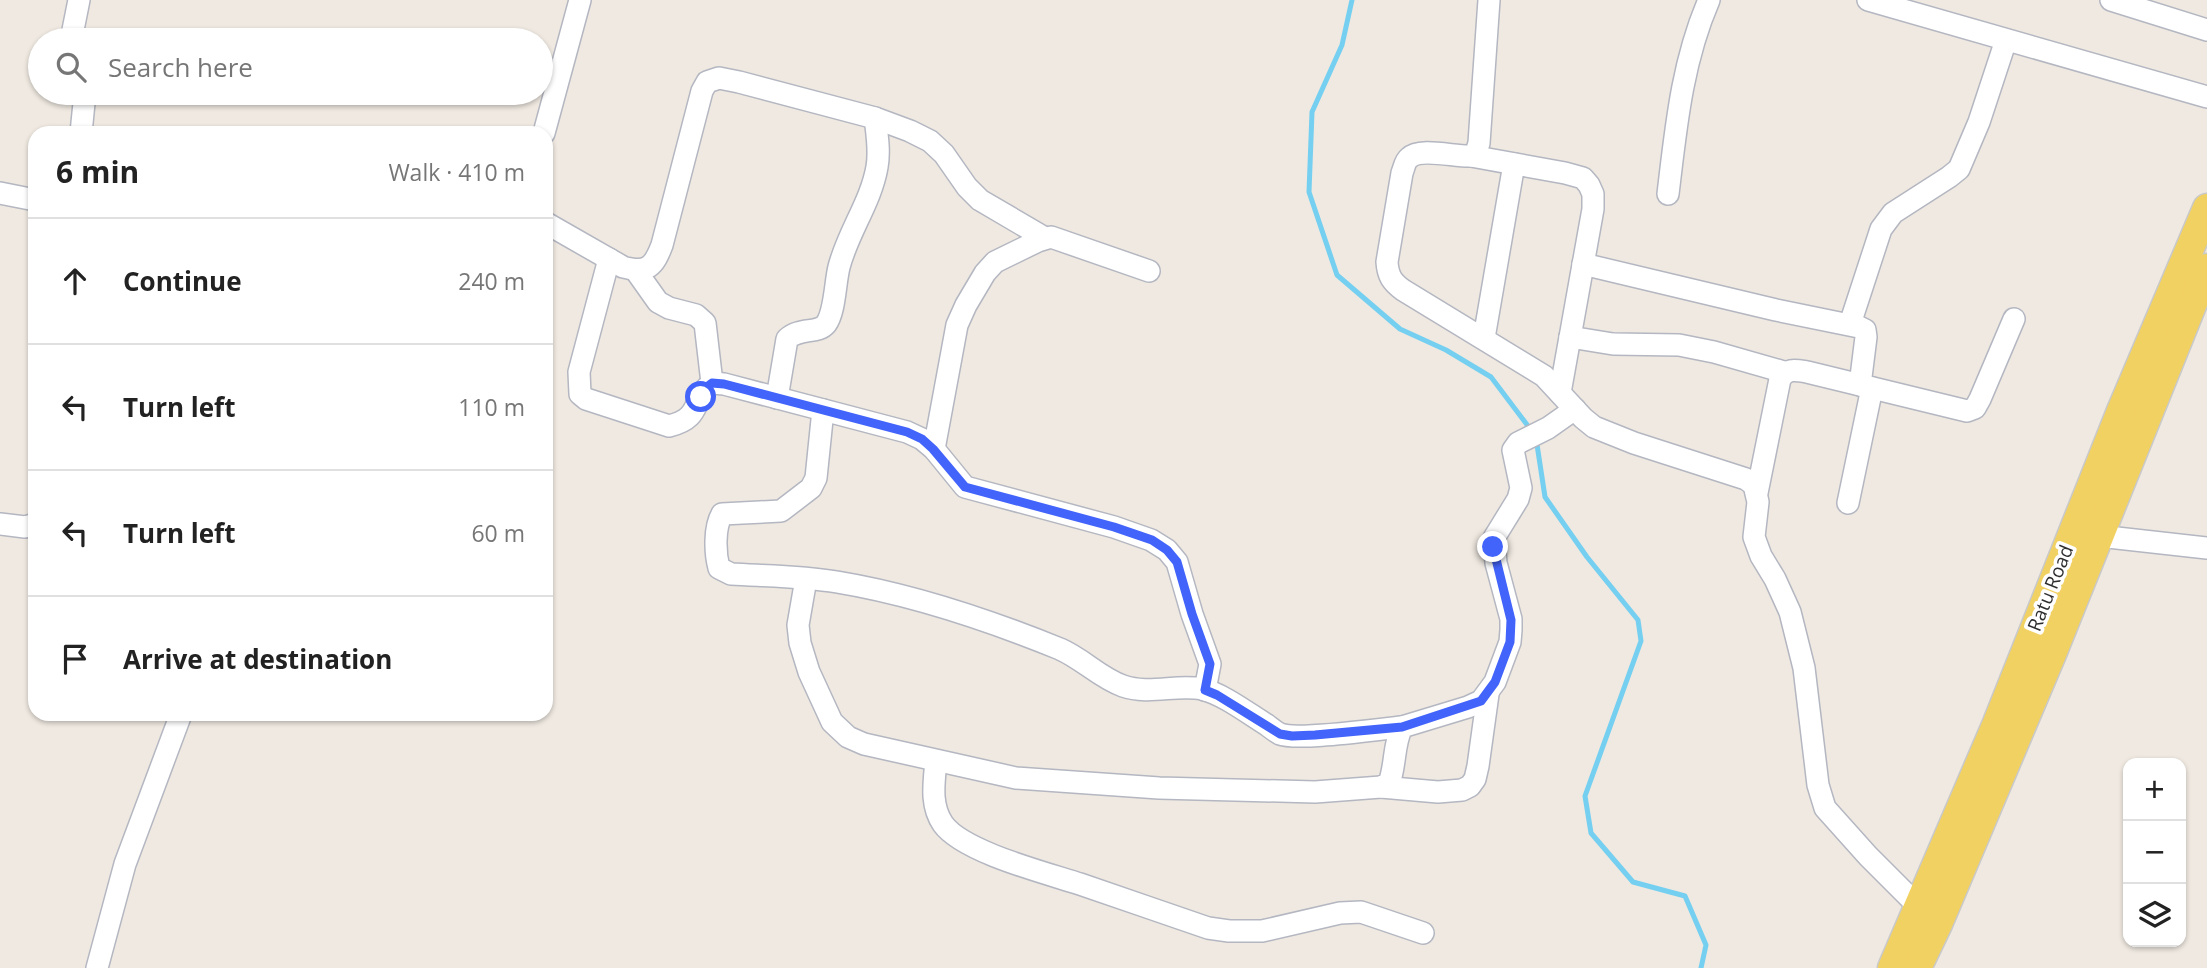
<!DOCTYPE html>
<html lang="en">
<head>
<meta charset="utf-8">
<style>
	:root { --surface:#fff; --page:#f6f6f6; --text:#222; --muted:#767676; --line:#e0e0e0 }
	body { margin:0; font-family:"Open Sans",sans-serif; background:var(--page); color:var(--text) }
	.controls { position:absolute; right:21px; bottom:21px; display:grid; overflow:hidden; border-radius:14px; box-shadow:0 2px 5px #0004 }
	.controls button { width:63px; height:63px; display:grid; place-items:center; padding:0; border:0; border-bottom:2px solid var(--line); background:var(--surface); color:var(--text); font:35px sans-serif }
	.stop { position:absolute; width:21px; height:21px; margin:-16px; border:5px solid #4264fb; border-radius:50%; background:#fff }
	.stop.end { background:#4264fb; border-color:#fff; box-shadow:0 2px 7px #0008 }
	.list { margin:0; padding:0; list-style:none }
	h2 { display:flex; justify-content:space-between; align-items:center; height:91px; margin:0; padding:0 28px; font-size:30px }
	h2 small { font-size:23px; font-weight:400; color:var(--muted) }
	.list li { display:grid; grid-template-columns:46px 1fr auto; gap:21px; align-items:center; box-sizing:border-box; height:126px; padding:0 28px; border-top:2px solid var(--line) }
	.list b { display:block; font-size:26px; white-space:nowrap }
	.list em { font-size:23px; font-style:normal; color:var(--muted) }
	.icon { flex:none; width:38px; height:38px; fill:none; stroke:currentColor; stroke-width:2; stroke-linecap:round; stroke-linejoin:round }
	.map { position:relative; flex:none; width:2207px; height:968px; overflow:hidden }
	.search { position:absolute; background:var(--surface); box-shadow:0 2px 5px #0004; left:28px; top:28px; width:525px; height:77px; display:flex; align-items:center; gap:18px; box-sizing:border-box; padding:0 24px; border-radius:38px; color:var(--muted); font-size:26px }
	.panel { position:absolute; background:var(--surface); box-shadow:0 2px 5px #0004; left:28px; top:126px; width:525px; height:595px; border-radius:21px }
	.map>svg:first-child { display:block }
	.lines { fill:none; stroke-linecap:round; stroke-linejoin:round }
	.stream { stroke:#75cff0; stroke-width:5 }
	.minor-casing { stroke:#b4b7c1; stroke-width:24 }
	.major-casing { stroke:#c9c9c9; stroke-width:31 }
	.minor { stroke:#fff; stroke-width:21 }
	.major { stroke:#f2d163; stroke-width:28 }
	.route { stroke:#4264fb; stroke-width:9 }
	.labels { text-anchor:middle; dominant-baseline:central; stroke-width:7; stroke-linejoin:round; paint-order:stroke }
	.street-label { font-size:19px; fill:#2e2e2e; stroke:#fff }
</style>
</head>
<body>
<div class="map">
<svg width="2207" height="968" viewBox="0 0 2207 968">
	<rect width="100%" height="100%" fill="#efe9e1"/>
	<g class="lines">
		<!-- stream -->
		<g class="stream">
			<path d="M1352,0L1342,45L1312,112L1309,192L1337,275L1400,329L1446,350L1491,377L1531,430"/>
			<path d="M1536,438L1545,497L1587,557L1638,620L1641,641L1585,796L1591,833L1633,882L1685,896L1706,945L1701,968"/>
		</g>
		<!-- minor casing -->
		<g class="minor-casing">
			<g id="minor">
				<path d="M1489,0L1479,143L1476,153L1471,156C1455,157 1420,147 1409,158C1405,161 1404,168 1402,173L1387,262C1388,276 1392,282 1403,290L1544,376L1583,418L1594,427L1634,443L1746,479L1754,485L1758,502L1754,537L1761,556L1775,579L1790,612L1804,668L1818,785L1825,808L1868,856L1928,916"/>
				<path d="M1868,0L2207,97"/>
				<path d="M2111,0L2207,30"/>
				<path d="M71,40L79,0"/>
				<path d="M81,133L85,93"/>
				<path d="M544,133L580,0"/>
				<path d="M1471,156L1565,173L1583,178L1589,185L1593,194V209L1560,393"/>
				<path d="M0,193L35,200"/>
				<path d="M1668,194C1676,127 1682,62 1709,0"/>
				<path d="M546,223L623,267C648,274 654,266 662,245L702,91L707,82L719,78L739,82L875,118L910,131L930,141L944,154L967,187L980,200L1045,238"/>
				<path d="M609,259L579,372L580,394L586,399L669,426C703,418 691,399 712,383L724,384L907,432L922,439L934,449L965,487L1114,527L1151,540L1167,550L1177,562L1192,614L1210,664L1205,690"/>
				<path d="M1583,264L1776,310L1859,327L1865,330L1866,337L1860,385"/>
				<path d="M636,271L658,302L669,308L696,315L705,323L712,383"/>
				<path d="M1850,324L1881,229L1893,213L1949,177L1959,169L1979,122L2006,40"/>
				<path d="M1570,337L1613,344L1679,345L1714,352L1784,372"/>
				<path d="M1484,338L1514,164"/>
				<path d="M777,398L787,339C800,327 818,334 826,324C835,312 835,283 839,267C848,232 871,202 877,167C880,151 877,134 875,118"/>
				<path d="M823,410L816,478L811,488L781,511L722,514C714,528 715,553 719,568L731,574C766,576 802,576 837,582C910,594 991,621 1060,649C1083,659 1100,678 1123,686C1149,695 1177,684 1202,689C1223,694 1249,714 1267,725C1271,728 1276,732 1280,734C1298,741 1378,729 1402,727"/>
				<path d="M934,449L957,325L966,305L985,273L995,262L1038,241L1051,237L1149,271"/>
				<path d="M1757,493L1780,379C1787,368 1795,370 1807,372L1967,411L1975,408L1980,399L2014,319"/>
				<path d="M1848,503L1872,388"/>
				<path d="M0,524L25,527L35,524"/>
				<path d="M2099,536L2207,548"/>
				<path d="M806,579L798,625L800,643L809,672L832,722L848,737L864,744L1016,778L1159,788L1315,792L1381,787L1389,783C1396,765 1393,745 1402,727L1468,707L1481,701L1495,682L1510,642L1511,630V619L1496,563L1494,538L1518,499L1521,488L1513,450L1518,443L1548,428L1575,409"/>
				<path d="M936,761C934,783 930,805 943,824C963,852 1046,873 1080,884C1123,899 1165,913 1208,928L1229,931H1262L1340,913L1361,912L1423,933"/>
				<path d="M1381,787L1438,792L1462,790L1470,786L1475,779L1478,766L1488,694"/>
				<path d="M97,968L125,864L181,714"/>
			</g>
		</g>
		<!-- major casing -->
		<g class="major-casing">
			<g id="major">
				<path d="M1892,968L1997,723L2121,411L2207,208"/>
				<path d="M1917,968L1938,924L2052,654L2207,268"/>
			</g>
		</g>
		<!-- minor -->
		<use href="#minor" class="minor"/>
		<!-- major -->
		<use href="#major" class="major"/>
	</g>
	<g class="lines">
		<!-- route -->
		<path class="route" d="M701,397L704,389L712,383L724,384L907,432L922,439L933,449L965,487L1114,527L1152,540L1167,550L1177,562L1192,614L1210,664L1205,690L1217,695L1280,734L1292,736L1315,735L1402,727L1481,701L1495,682L1510,642L1511,620L1493,547"/>
	</g>
	<g class="labels">
		<!-- street labels -->
		<g class="street-label">
			<text transform="translate(2050 588) rotate(-68)">Ratu Road</text>
		</g>
	</g>
</svg>
<div class="controls">
<button>+</button>
<button>−</button>
<button><svg class="icon" aria-label="layers" viewBox="0 0 24 24"><path d="M12 4l9 5-9 5-9-5zM3 14l9 5 9-5"/></svg></button>
</div>
<div class="stop" style="left:701px;top:397px"></div>
<div class="stop end" style="left:1493px;top:547px"></div>
<div class="search"><svg class="icon" aria-label="search" viewBox="0 0 24 24"><circle cx="10" cy="10" r="6"/><path d="M15 15l6 6"/></svg>Search here</div>
<section class="panel">
<h2>6 min<small>Walk · 410 m</small></h2>
<ul class="list">
<li><svg class="icon" aria-label="ahead" viewBox="0 0 24 24"><path d="M12 20V5M6 11l6-6 6 6"/></svg><div><b>Continue</b></div><em>240 m</em></li>
<li><svg class="icon" aria-label="left" viewBox="0 0 24 24"><path d="M17 20v-9H6M10 6l-5 5 5 5"/></svg><div><b>Turn left</b></div><em>110 m</em></li>
<li><svg class="icon" aria-label="left" viewBox="0 0 24 24"><path d="M17 20v-9H6M10 6l-5 5 5 5"/></svg><div><b>Turn left</b></div><em>60 m</em></li>
<li><svg class="icon" aria-label="arrive" viewBox="0 0 24 24"><path d="M6 21V4h12l-3 4 3 4H6"/></svg><div><b>Arrive at destination</b></div></li>
</ul>
</section>
</div>
</body>
</html>
